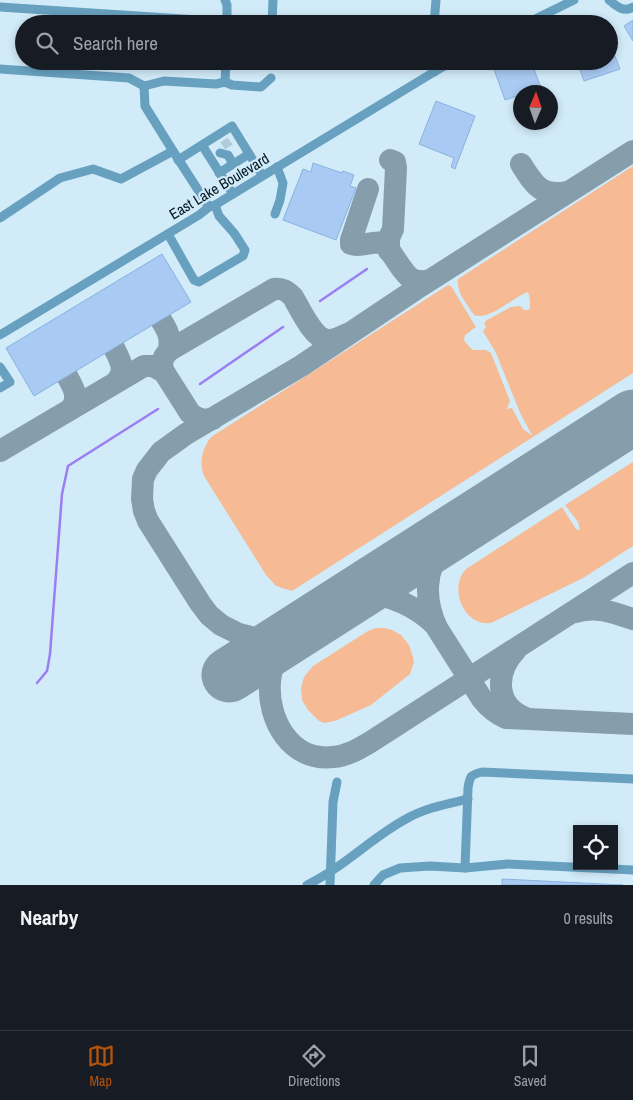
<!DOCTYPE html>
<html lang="en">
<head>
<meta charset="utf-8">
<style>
	:root { --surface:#171b24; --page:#242831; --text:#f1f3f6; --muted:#9ea1a6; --line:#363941; --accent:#b45309 }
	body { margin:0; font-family:"Archivo Narrow",sans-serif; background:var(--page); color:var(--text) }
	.controls { position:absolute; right:15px; bottom:15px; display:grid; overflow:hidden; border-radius:0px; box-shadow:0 2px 8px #0003 }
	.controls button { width:45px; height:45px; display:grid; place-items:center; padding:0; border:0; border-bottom:1px solid var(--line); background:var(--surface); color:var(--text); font:25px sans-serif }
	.compass { position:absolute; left:513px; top:85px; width:45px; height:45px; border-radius:50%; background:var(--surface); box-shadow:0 2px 8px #0003; rotate:2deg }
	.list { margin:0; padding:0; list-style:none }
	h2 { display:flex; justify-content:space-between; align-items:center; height:65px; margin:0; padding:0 20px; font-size:21px }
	h2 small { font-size:16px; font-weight:400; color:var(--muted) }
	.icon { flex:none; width:28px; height:28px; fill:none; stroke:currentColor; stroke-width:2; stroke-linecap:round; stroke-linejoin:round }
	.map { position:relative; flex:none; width:633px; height:885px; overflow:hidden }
	.search { position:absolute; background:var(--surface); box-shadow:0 2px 8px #0003; left:15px; right:15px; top:15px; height:55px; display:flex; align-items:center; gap:12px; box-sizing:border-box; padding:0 18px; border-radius:28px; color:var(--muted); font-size:19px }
	.sheet { height:145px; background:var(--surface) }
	nav { display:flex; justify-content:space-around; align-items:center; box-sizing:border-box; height:70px; border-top:1px solid var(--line); background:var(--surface); font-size:14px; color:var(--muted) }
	nav a { display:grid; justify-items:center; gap:2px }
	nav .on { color:var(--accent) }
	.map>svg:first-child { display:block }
	.green { fill:#f6ba95 }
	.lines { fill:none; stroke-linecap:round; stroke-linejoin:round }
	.stream { stroke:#9b7ef1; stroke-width:2.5 }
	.taxiway { stroke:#869eab; stroke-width:22 }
	.runway { stroke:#869eab; stroke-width:55 }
	.building { fill:#a9caf2; stroke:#89b2e1 }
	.minor-tunnel { stroke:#b2cbd9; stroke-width:9; stroke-dasharray:9 4.5; stroke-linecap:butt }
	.minor { stroke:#68a1c0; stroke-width:9 }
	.labels { text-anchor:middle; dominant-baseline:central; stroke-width:4.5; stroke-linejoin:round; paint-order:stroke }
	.street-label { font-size:15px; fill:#001622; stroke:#d2ebf9 }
</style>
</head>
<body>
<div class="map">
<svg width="633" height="885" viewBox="0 0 633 885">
	<rect width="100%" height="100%" fill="#d2ebf9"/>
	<!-- green -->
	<g class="green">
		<path d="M633,166V373L292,591L276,586L266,575L204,476C199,462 202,449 211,437L448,285L451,286L476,327L465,335L464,340L466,343L473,350H486L491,353L510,401L507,409L512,408L523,429L531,435H532L521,415L496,353L483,331L486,327L484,323L487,320L511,307L520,306L524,310H529C531,303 530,298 528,292C513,297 490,321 474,315C467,304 456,292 458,279Z"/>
		<path d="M633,462V546L583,578L491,623C464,627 448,588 466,569L562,507L576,529L579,530H580L578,522L565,505Z"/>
		<path d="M376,628H385L392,630L401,635L409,645L413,657L414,662L410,674L371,705L335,721L324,723L319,721L308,710L302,700L301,688L304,677L313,666L368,631Z"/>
	</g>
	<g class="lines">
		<!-- stream -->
		<g class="stream">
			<path d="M320,301L367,269"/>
			<path d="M200,384L283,327"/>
			<path d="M37,683L47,671L50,654L62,494L68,466L158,409"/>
		</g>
		<!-- taxiway -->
		<g class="taxiway">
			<path d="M521,164C534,184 540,197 567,192"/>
			<path d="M368,189L351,240V244C362,248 372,240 384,243C392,252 403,274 412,279C417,282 423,281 428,281"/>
			<path d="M389,251V238L393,229L396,168L395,162L390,160"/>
			<path d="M161,320C168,331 171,337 169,351"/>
			<path d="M114,348C120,360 127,371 116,382"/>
			<path d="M164,372C160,363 163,356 170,350L274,289C283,288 287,291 293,297C300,309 313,338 327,340C334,341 341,337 347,334"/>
			<path d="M67,376C73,387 80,397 71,409"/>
			<path d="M0,451L144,366H153L164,372L190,413C198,420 204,420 213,419"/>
			<path d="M464,525C457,532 450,538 444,545C424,570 424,600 437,628L482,699C489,708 495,713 506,718L633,724"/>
			<path d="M360,591C389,595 416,605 436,626"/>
			<path d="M575,612C598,606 611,612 633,619"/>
			<path d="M285,639C278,653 271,667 270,682C267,720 291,762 333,757C348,756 360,748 372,741L633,573"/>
			<path d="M283,641L263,640L239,634L221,625L209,615L200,603L148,521L144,511L142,499L143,479L147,470L161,452L186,434L301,366L416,289L633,151"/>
			<path d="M516,650C495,672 494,706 526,718"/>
		</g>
		<!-- runway -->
		<path class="runway" d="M229,675L633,417"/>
	</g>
	<!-- building -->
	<g class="building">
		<path d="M633,20V41L624,26Z"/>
		<path d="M609,41L620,69L584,81L577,61H609Z"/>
		<path d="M491,61H531L541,88L528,92H520V95L505,100Z"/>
		<path d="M436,101L475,116L455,169L451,167L454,158L419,144Z"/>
		<path d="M313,163L342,173L343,171L354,175L350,186L356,188L336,240L283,220L303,169L311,172Z"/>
		<path d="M162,254L191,302L34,396L6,348Z"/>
		<path d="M502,879L623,885H502Z"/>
	</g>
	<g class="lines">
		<!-- minor-tunnel -->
		<path class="minor-tunnel" d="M224,140L229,147"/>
		<!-- minor -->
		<g class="minor">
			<path d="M225,0L227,5V24"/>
			<path d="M609,0C616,6 624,13 633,7"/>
			<path d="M0,7L258,24"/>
			<path d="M272,24L273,0"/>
			<path d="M434,24L436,0"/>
			<path d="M525,24L574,0"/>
			<path d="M434,61V72"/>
			<path d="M0,69L129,78L144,86L164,81L216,84L225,82L232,85L261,87L271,78"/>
			<path d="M225,82L226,61"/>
			<path d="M144,86L145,106L173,151L209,207"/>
			<path d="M202,145L233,194"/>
			<path d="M220,153L228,155L233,164"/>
			<path d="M178,160L232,126L262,175"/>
			<path d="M219,173L249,154"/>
			<path d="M275,214L280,200L283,183L277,167"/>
			<path d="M0,218L60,178L93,169L121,179L173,151"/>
			<path d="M168,234L194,280L199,282L243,256L245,250L234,233L219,216L215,205"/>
			<path d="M0,335L199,215L209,207L215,205L434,72L453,61"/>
			<path d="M0,367L10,382L0,388"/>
			<path d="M465,868L468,788C470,776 470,775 482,772L633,779"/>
			<path d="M307,885C344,867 371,838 406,819C425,808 447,804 468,799"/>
			<path d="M330,885L333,802L337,782"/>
			<path d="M374,885L383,875L400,868L430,866L465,868L508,864L633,870"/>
		</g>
	</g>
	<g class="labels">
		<!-- street labels -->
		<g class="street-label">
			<text transform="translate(219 186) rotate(-31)">East Lake Boulevard</text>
		</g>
	</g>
</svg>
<div class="controls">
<button><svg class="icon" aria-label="locate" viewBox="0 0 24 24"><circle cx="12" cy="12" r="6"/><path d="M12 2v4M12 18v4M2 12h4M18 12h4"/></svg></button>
</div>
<svg class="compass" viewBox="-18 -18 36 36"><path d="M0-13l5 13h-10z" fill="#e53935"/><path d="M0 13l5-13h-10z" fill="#9ea1a6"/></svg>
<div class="search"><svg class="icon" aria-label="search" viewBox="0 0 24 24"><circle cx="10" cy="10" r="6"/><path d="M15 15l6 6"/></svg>Search here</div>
</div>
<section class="sheet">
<h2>Nearby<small>0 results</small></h2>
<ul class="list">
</ul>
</section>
<nav>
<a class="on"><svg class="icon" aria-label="map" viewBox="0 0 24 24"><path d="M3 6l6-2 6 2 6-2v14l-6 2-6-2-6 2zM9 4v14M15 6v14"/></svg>Map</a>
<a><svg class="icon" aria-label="directions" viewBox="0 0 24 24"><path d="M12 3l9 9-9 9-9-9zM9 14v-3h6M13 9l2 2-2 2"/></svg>Directions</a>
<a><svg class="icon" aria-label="saved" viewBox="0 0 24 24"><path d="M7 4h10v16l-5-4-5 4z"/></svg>Saved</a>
</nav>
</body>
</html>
